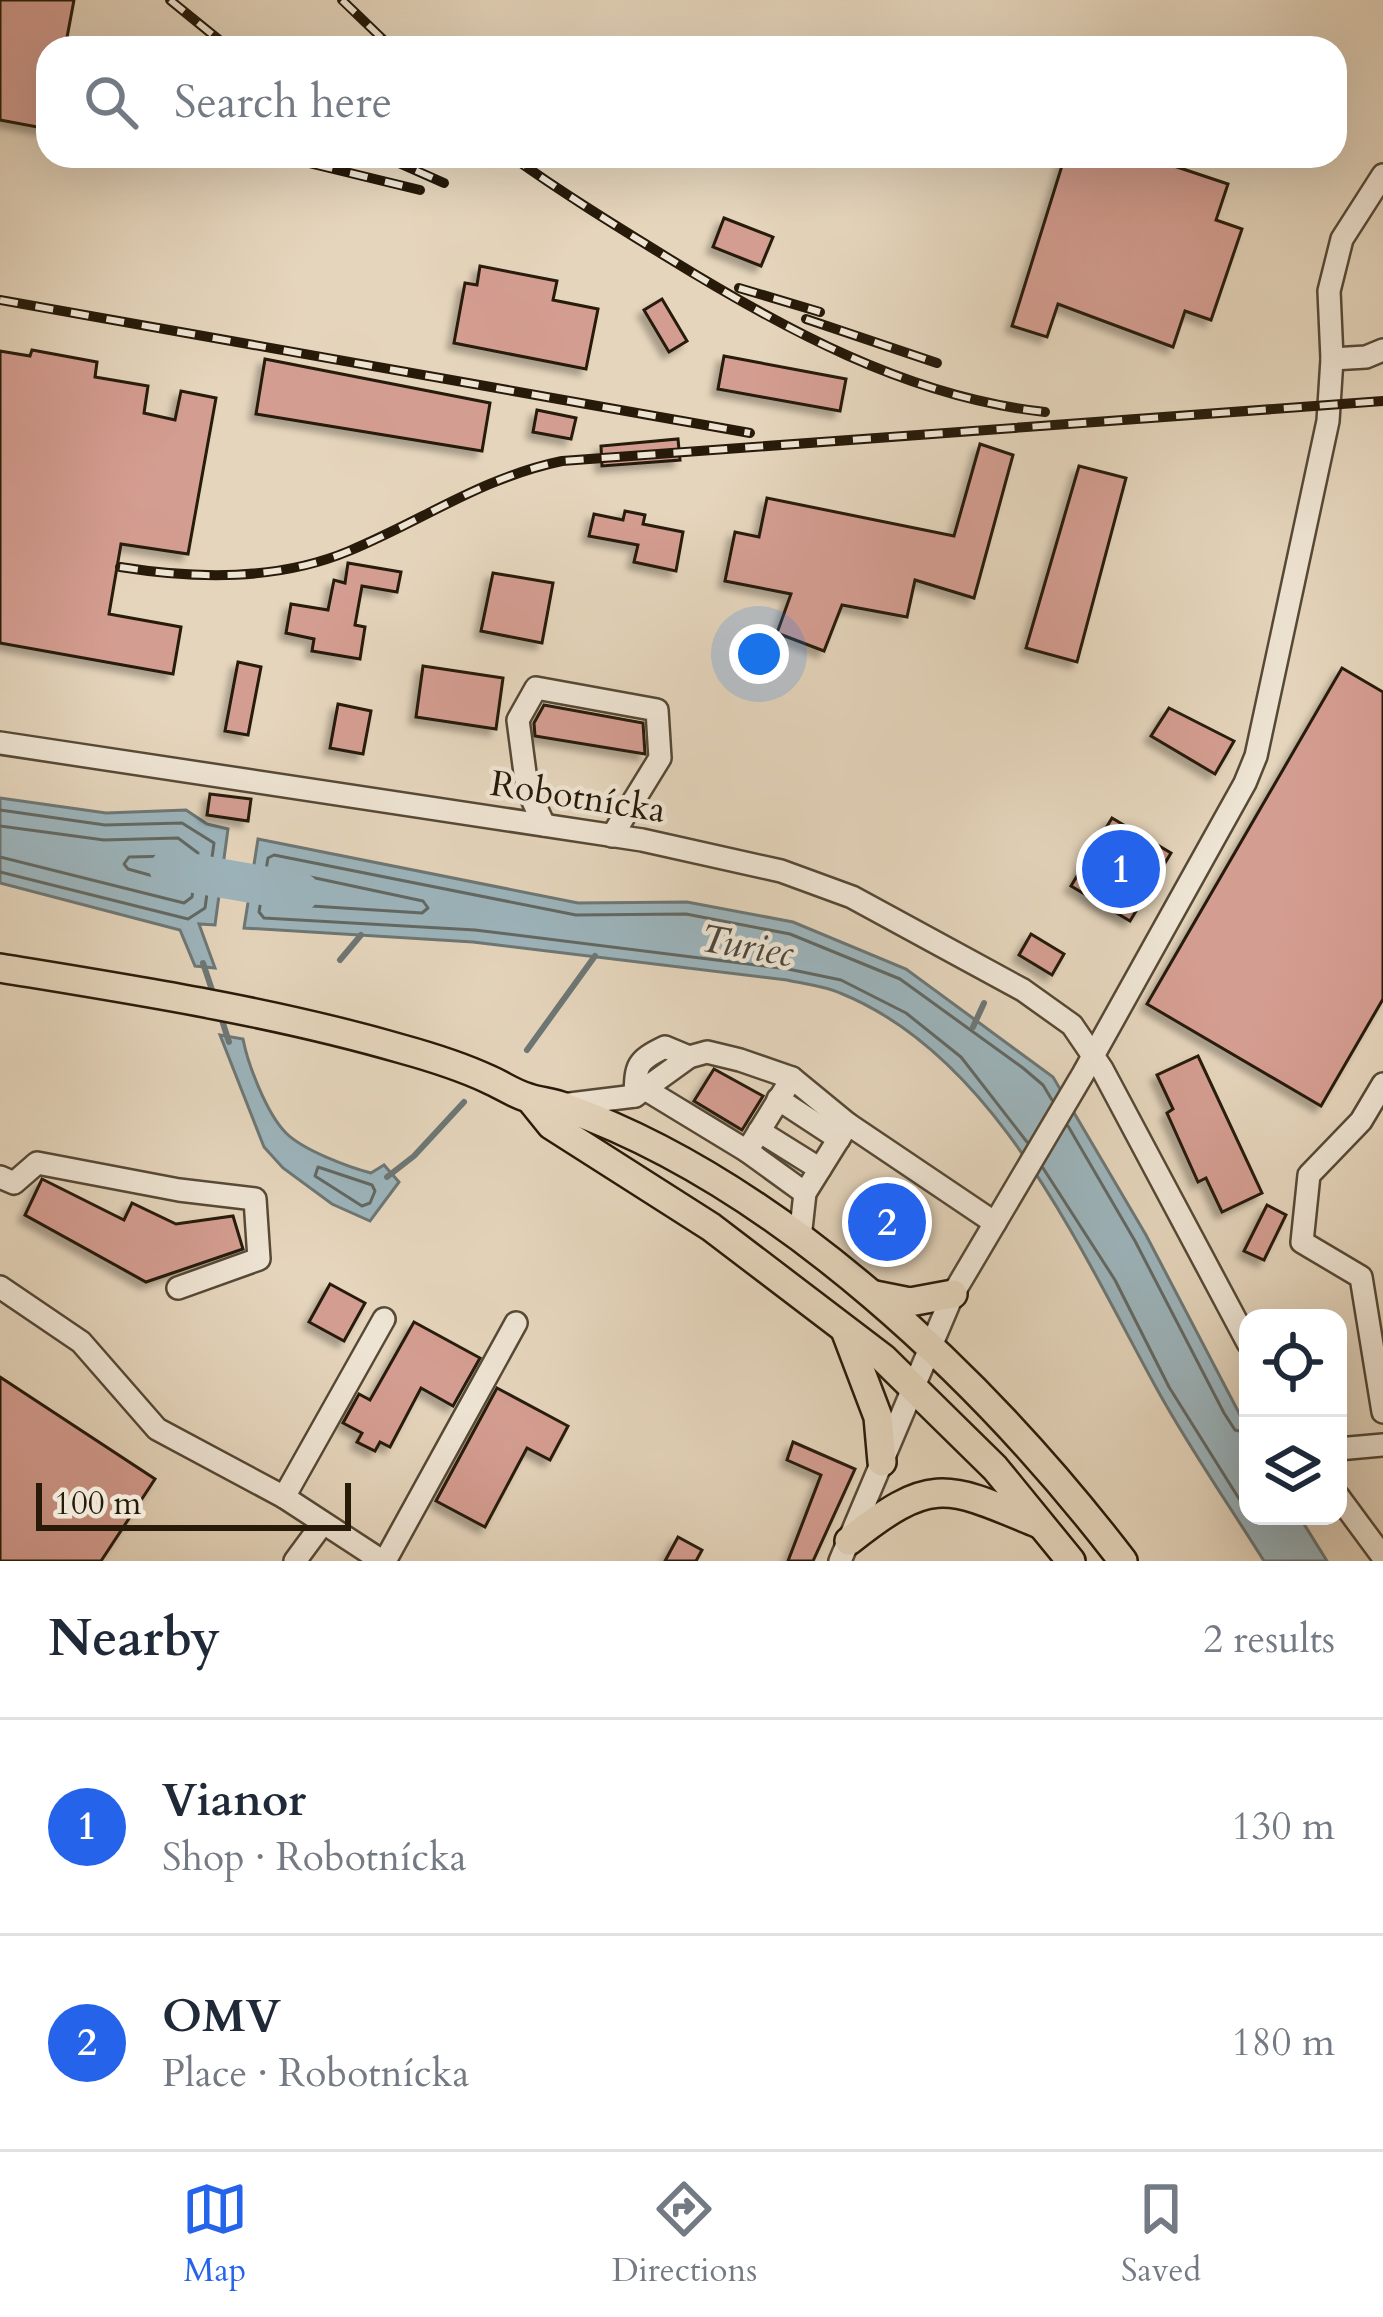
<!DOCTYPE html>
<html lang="en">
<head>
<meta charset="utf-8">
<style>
	:root { --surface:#fff; --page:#f6f6f7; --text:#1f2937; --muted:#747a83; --line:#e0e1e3; --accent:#2563eb }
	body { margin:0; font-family:Cardo,serif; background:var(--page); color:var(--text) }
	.controls { position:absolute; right:36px; bottom:36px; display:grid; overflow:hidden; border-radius:24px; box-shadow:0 12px 48px #0002 }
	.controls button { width:108px; height:108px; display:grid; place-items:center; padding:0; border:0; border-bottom:3px solid var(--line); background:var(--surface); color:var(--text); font:60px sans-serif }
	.scale { position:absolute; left:36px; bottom:30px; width:315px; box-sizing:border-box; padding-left:12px; border:6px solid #271a09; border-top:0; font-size:33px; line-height:42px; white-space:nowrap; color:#271a09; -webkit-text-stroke:9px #eee4d3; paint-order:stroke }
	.you { position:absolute; left:759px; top:654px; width:42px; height:42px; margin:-30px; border:9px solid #fff; border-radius:50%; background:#1a73e8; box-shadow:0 0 0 18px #1a73e833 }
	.badge { display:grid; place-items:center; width:78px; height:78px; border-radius:50%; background:var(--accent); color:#fff; font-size:39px; font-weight:700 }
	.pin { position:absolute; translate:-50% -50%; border:6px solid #fff; box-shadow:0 3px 12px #0006 }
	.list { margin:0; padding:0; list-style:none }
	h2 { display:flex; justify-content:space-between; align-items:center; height:156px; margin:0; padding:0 48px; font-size:51px }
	h2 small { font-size:39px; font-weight:400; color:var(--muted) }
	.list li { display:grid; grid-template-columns:78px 1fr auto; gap:36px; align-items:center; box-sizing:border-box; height:216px; padding:0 48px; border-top:3px solid var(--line) }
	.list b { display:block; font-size:45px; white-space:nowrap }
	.list p { margin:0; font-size:39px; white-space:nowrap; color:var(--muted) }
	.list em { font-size:39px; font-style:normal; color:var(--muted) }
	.icon { flex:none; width:66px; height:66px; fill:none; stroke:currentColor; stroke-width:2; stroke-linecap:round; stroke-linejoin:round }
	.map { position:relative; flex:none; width:1383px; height:1561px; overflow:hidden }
	.search { position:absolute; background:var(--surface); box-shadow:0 12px 48px #0002; left:36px; right:36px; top:36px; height:132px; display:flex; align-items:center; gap:30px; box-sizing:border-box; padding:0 42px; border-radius:36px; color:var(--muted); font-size:45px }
	.sheet { height:588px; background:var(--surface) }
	nav { display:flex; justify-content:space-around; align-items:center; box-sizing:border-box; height:168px; border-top:3px solid var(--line); background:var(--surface); font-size:33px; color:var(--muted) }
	nav a { display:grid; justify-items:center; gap:6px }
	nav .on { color:var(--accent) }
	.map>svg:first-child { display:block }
	.water { fill:#9cb5bd; stroke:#6d7775; stroke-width:3 }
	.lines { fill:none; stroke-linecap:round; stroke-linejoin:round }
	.shore { stroke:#626863; stroke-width:3 }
	.stream { stroke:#6d7775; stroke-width:6 }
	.river { stroke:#9cb5bd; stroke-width:39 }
	.building { fill:#d49d91; stroke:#271a09; stroke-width:3; filter:url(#shadow) }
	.minor-casing { stroke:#564936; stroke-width:26 }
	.major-casing { stroke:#271a09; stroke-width:32 }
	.minor { stroke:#eee4d3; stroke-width:21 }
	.major { stroke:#e5d5bc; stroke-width:27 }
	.rail-casing { stroke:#271a09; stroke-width:10 }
	.rail { stroke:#eee4d3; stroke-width:6; stroke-dasharray:18; stroke-linecap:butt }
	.labels { text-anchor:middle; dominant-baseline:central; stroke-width:9; stroke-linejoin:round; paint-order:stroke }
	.street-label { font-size:36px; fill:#271a09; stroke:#eee4d3 }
	.water-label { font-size:39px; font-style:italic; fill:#4a483f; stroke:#eee4d3 }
</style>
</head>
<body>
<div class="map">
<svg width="1383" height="1561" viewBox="0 0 1383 1561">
	<defs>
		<filter id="shadow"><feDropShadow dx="-6" dy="6" stdDeviation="3" flood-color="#0004"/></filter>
	</defs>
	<rect width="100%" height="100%" fill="#e5d5bc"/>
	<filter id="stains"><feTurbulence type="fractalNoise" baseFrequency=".00167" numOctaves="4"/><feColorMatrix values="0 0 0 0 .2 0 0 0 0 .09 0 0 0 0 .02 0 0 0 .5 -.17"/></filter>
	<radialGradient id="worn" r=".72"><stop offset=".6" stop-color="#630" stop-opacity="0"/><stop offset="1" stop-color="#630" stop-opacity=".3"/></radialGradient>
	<!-- water -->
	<g class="water">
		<path d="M0,798L106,813L186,810L207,824L228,829L215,925L199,924L215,968L195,966L180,930L0,883Z"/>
		<path d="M258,839L578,903L687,902L793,922L906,969L1053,1077L1146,1235L1248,1430V1516H1299L1327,1561H1264C1229,1505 1190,1449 1158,1391C1081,1252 997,1056 840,993C824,986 804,984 787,980L473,942L244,928Z"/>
		<path d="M220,1035L243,1039C248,1065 267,1114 286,1133C303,1150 348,1167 371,1173L384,1165L399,1182L370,1221L332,1204L283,1168L264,1147Z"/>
	</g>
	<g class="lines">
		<!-- shore -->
		<g class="shore">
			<path d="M0,810L105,825L182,823L214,843L205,908L188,919L0,872"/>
			<path d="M0,826L104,840L178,838L198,853L192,897L184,903L0,857"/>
			<path d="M174,856L178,863L176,877L171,881L128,869L124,864L129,857Z"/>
			<path d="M287,872L423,901L428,908L422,913L280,904L276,898L280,877Z"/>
			<path d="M1068,1126L1135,1241L1224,1413L1235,1430L1248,1433"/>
			<path d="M1027,1142L961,1057L906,1013L841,980L788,969L475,930L264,918L259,912L268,858L274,855L576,915L686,914L790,934L900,979L1023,1068L1043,1085L1052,1100"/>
			<path d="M318,1167L372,1185L375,1191L370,1203L362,1206L315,1176Z"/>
			<path d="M1043,1168L1115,1280L1169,1387L1248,1513"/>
		</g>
		<!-- stream -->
		<g class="stream">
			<path d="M340,960L361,935"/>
			<path d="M203,963L214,996"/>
			<path d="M220,1014L229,1042"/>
			<path d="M973,1027L984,1003"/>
			<path d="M527,1050L595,956"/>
			<path d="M387,1177L414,1156L464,1102"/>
		</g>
		<!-- river -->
		<path class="river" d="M169,869L300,892"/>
	</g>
	<!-- building -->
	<g class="building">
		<path d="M0,0H74L65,48H48V129L0,120Z"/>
		<path d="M1065,156H1154L1153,159L1228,184L1216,220L1242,229L1211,320L1185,311L1173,347L1058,304L1047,337L1012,326Z"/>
		<path d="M724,218L773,237L761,266L713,247Z"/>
		<path d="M480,266L557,281L553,300L598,309L586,369L454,343L465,283L477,285Z"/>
		<path d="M662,299L687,341L669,352L644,310Z"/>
		<path d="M32,350L97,362L95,377L148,386L144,413L175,420L181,391L216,398L188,554L121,544L109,614L181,627L173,674L0,643V351L30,356Z"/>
		<path d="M724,356L846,379L840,411L718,389Z"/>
		<path d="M265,359L490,403L482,451L256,414Z"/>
		<path d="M537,410L576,418L571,439L533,432Z"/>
		<path d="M678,439L680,460L602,466L601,446Z"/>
		<path d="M980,444L1013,455L974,598L915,580L907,617L842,605L824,651L777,633L791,594L725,581L735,532L759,537L767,498L954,536Z"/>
		<path d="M1079,466L1126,478L1077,662L1026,648Z"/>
		<path d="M625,511L645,515L643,524L683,532L676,571L634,562L638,545L589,536L594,514L623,520Z"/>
		<path d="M348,563L401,572L397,592L362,586L355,625L365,627L360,659L312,651L314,639L286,633L291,604L328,610L334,580L345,583Z"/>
		<path d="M493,573L553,583L542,643L481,631Z"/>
		<path d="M238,662L261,667L248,735L225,731Z"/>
		<path d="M423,666L503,678L496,729L416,717Z"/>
		<path d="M1342,668L1383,692V999L1321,1106L1147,1004Z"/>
		<path d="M338,704L371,711L363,754L330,748Z"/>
		<path d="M544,705L643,723L645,754L535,736L534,723Z"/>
		<path d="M1169,708L1234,741L1215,774L1151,736Z"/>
		<path d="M210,794L251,799L248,821L207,815Z"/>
		<path d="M1112,818L1171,853L1130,921L1071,886Z"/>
		<path d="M1031,934L1064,954L1052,975L1019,955Z"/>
		<path d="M1198,1056L1262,1193L1222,1212L1206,1178L1198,1182L1167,1113L1173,1109L1157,1075Z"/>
		<path d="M714,1069L763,1096L742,1130L694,1101Z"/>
		<path d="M42,1179L124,1220L132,1203L176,1224L233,1216L243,1249L146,1282L25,1215Z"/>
		<path d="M893,1187L907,1198L897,1213L909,1222L893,1243L866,1222Z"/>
		<path d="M1267,1205L1286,1215L1264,1260L1244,1251Z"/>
		<path d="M330,1284L365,1303L344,1341L309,1322Z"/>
		<path d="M414,1322L480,1358L453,1406L421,1388L390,1447L380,1442L375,1451L357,1442L362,1433L343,1423L359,1394L370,1400Z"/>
		<path d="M0,1377L155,1479L101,1561H0Z"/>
		<path d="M497,1388L568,1426L550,1460L527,1448L485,1527L436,1501Z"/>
		<path d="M793,1442L855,1469L813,1561H788L821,1475L787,1460Z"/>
		<path d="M678,1537L702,1550L696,1561H665Z"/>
	</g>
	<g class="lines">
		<!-- minor casing -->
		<g class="minor-casing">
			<g id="minor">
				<path d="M1332,359L1366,357L1383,350"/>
				<path d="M0,743L642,840L781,871L852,897L1023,990L1072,1025L1102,1069L1248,1343"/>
				<path d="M544,825L527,788L518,720L536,688L657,710L660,758L612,836"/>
				<path d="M1383,1084L1361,1121L1309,1175L1302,1242L1361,1277L1383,1412"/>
				<path d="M645,1089L747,1151L805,1193"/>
				<path d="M635,1096C636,1065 636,1061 665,1047L689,1057"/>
				<path d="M778,1099L839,1139"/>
				<path d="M562,1105L635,1096L689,1057L707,1052L740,1060L792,1078L848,1124L995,1223"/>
				<path d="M759,1131L820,1169"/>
				<path d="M747,1151L792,1078"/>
				<path d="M0,1177L14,1183L37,1163L179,1190L255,1199L259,1259L178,1288"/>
				<path d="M800,1238L805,1193L848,1124"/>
				<path d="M0,1287L81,1342L157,1429L284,1497L382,1561"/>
				<path d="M1338,1449L1383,1445"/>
				<path d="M1338,1496L1383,1557"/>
				<path d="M284,1497L384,1319"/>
				<path d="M295,1561L323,1523"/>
				<path d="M385,1561L516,1323"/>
				<path d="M840,1561L953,1294L1083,1074L1245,783L1256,756L1328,421L1332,359L1329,291L1342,239L1383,175"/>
			</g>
		</g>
		<!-- major casing -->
		<g class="major-casing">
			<g id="major">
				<path d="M0,968C134,990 271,1011 402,1049C431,1057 460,1066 488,1079C502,1085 514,1094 529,1098C540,1102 553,1102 564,1107C780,1184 986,1382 1123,1561"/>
				<path d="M530,1099L551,1125L711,1227L883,1358L995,1468L1071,1561"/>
				<path d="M875,1295L910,1302L953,1294"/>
				<path d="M845,1330L878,1417L882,1462"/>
				<path d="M849,1541C932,1475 946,1485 1039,1524"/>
			</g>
		</g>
		<!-- minor -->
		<use href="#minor" class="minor"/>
		<!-- major -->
		<use href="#major" class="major"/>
		<!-- rail casing -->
		<g class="rail-casing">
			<g id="rail">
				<path d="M170,0L229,48"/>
				<path d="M342,0L392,48"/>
				<path d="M280,156L420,190"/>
				<path d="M383,156L444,183"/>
				<path d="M511,156C561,192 613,224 665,256C782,328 907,397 1045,412"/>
				<path d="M739,288L820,312"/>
				<path d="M0,300L750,433"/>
				<path d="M806,319L937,363"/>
				<path d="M120,567C196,579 277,581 349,551C424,520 481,478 562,461L1383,401"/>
			</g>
		</g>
		<!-- rail -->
		<use href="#rail" class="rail"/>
	</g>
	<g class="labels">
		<!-- street labels -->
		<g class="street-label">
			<text transform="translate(578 797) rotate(9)">Robotnícka</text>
		</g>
		<!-- water labels -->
		<g class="water-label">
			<text transform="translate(747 946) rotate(10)">Turiec</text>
		</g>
	</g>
	<rect width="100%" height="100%" filter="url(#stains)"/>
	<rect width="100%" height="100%" fill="url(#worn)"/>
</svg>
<div class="controls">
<button><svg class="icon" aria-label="locate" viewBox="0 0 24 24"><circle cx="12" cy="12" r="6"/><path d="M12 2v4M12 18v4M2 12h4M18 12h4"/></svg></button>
<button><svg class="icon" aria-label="layers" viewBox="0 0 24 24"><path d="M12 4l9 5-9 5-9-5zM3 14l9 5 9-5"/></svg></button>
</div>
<div class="scale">100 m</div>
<div class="you"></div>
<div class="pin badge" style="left:1121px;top:869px">1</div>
<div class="pin badge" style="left:887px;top:1222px">2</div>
<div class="search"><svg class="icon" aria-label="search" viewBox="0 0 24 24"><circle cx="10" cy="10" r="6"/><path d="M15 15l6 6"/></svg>Search here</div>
</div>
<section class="sheet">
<h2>Nearby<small>2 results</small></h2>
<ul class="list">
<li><span class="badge">1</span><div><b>Vianor</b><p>Shop · Robotnícka</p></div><em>130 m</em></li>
<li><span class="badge">2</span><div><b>OMV</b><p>Place · Robotnícka</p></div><em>180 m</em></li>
</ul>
</section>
<nav>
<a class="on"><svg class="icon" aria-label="map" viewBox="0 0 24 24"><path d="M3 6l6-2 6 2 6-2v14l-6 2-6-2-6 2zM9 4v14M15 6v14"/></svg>Map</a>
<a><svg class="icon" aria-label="directions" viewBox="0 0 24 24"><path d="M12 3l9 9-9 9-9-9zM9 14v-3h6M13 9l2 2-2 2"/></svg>Directions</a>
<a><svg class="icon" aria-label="saved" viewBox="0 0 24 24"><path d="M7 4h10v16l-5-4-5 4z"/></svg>Saved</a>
</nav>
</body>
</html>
